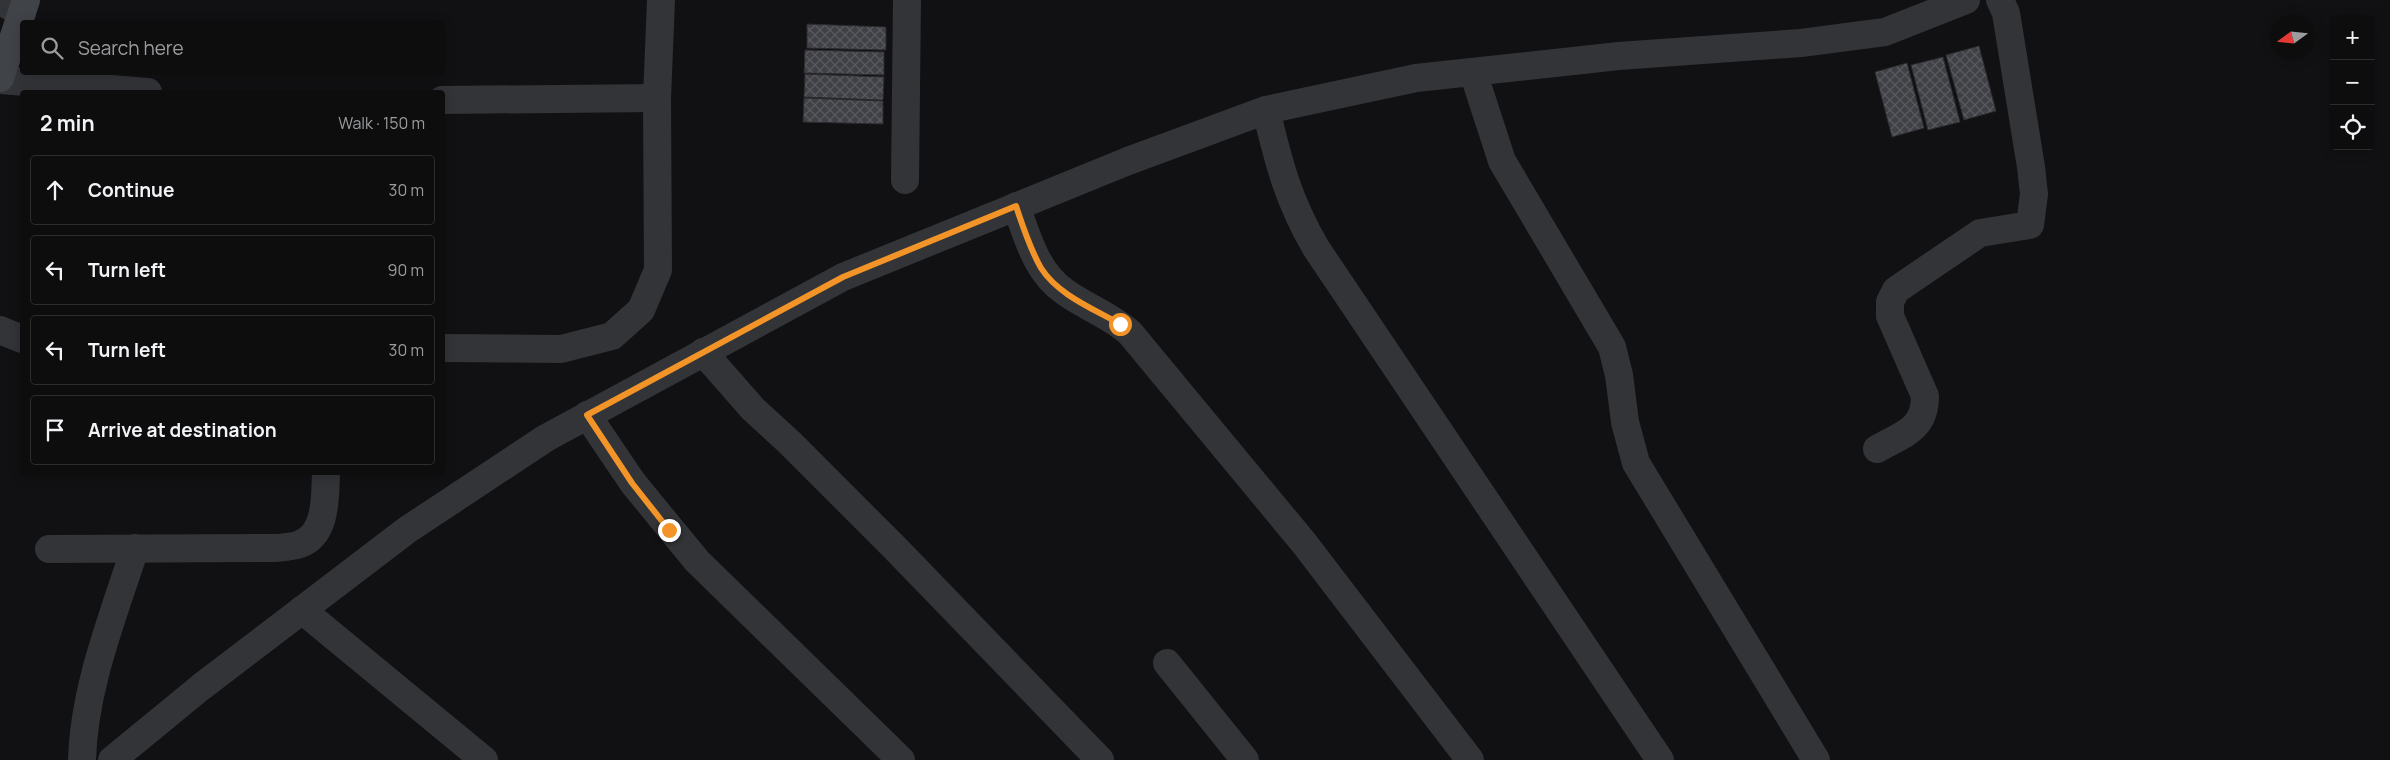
<!DOCTYPE html>
<html lang="en">
<head>
<meta charset="utf-8">
<style>
	:root { --surface:#0d0d0e; --page:#1b1b1c; --text:#f1f3f6; --muted:#9a9c9e; --line:#2d2d2e }
	body { margin:0; font-family:Manrope,sans-serif; background:var(--page); color:var(--text) }
	.controls { position:absolute; right:15px; top:15px; display:grid; overflow:hidden; border-radius:5px; box-shadow:0 2px 12px #0003 }
	.controls button { width:45px; height:45px; display:grid; place-items:center; padding:0; border:0; border-bottom:1px solid var(--line); background:var(--surface); color:var(--text); font:25px sans-serif }
	.compass { position:absolute; left:2270px; top:15px; width:45px; height:45px; border-radius:50%; background:var(--surface); box-shadow:0 2px 12px #0003; rotate:255deg }
	.stop { position:absolute; width:15px; height:15px; margin:-11px; border:4px solid #f39428; border-radius:50%; background:#fff }
	.stop.end { background:#f39428; border-color:#fff; box-shadow:0 1px 5px #0008 }
	.list { margin:0; padding:0; list-style:none }
	h2 { display:flex; justify-content:space-between; align-items:center; height:65px; margin:0; padding:0 20px; font-size:21px }
	h2 small { font-size:16px; font-weight:400; color:var(--muted) }
	.list li { display:grid; grid-template-columns:32px 1fr auto; gap:15px; align-items:center; box-sizing:border-box; height:70px; margin:0 10px 10px; padding:0 10px; border:1px solid var(--line); border-radius:5px }
	.list b { display:block; font-size:19px; white-space:nowrap }
	.list em { font-size:16px; font-style:normal; color:var(--muted) }
	.icon { flex:none; width:28px; height:28px; fill:none; stroke:currentColor; stroke-width:2; stroke-linecap:round; stroke-linejoin:round }
	.map { position:relative; flex:none; width:2390px; height:760px; overflow:hidden }
	.search { position:absolute; background:var(--surface); box-shadow:0 2px 12px #0003; left:20px; top:20px; width:425px; height:55px; display:flex; align-items:center; gap:12px; box-sizing:border-box; padding:0 18px; border-radius:5px; color:var(--muted); font-size:19px }
	.panel { position:absolute; background:var(--surface); box-shadow:0 2px 12px #0003; left:20px; top:90px; width:425px; height:385px; border-radius:5px }
	.map>svg:first-child { display:block }
	.building { fill:url(#building-cross-hatch); stroke:#2b2b2f }
	.lines { fill:none; stroke-linecap:round; stroke-linejoin:round }
	.street { stroke:#323438; stroke-width:28 }
	.secondary { stroke:#404348; stroke-width:28 }
	.route { stroke:#f39428; stroke-width:6 }
</style>
</head>
<body>
<div class="map">
<svg width="2390" height="760" viewBox="0 0 2390 760">
	<defs>
		<pattern id="building-cross-hatch" width="8" height="8" patternUnits="userSpaceOnUse" patternTransform="scale(1.25)"><rect width="8" height="8" fill="#404146"/><path d="M0 0l8 8M0 8l8-8" fill="none" stroke="#585a5e"/></pattern>
	</defs>
	<rect width="100%" height="100%" fill="#111113"/>
	<!-- building -->
	<g class="building">
		<path d="M807,24L886,27V50L807,48Z"/>
		<path d="M1979,46L1996,111L1964,120L1946,55Z"/>
		<path d="M805,50L884,52V75L804,73Z"/>
		<path d="M1943,57L1960,122L1928,130L1911,65Z"/>
		<path d="M1907,63L1924,128L1892,137L1875,72Z"/>
		<path d="M805,74L884,77L883,100L804,97Z"/>
		<path d="M804,98L883,101V124L803,122Z"/>
	</g>
	<g class="lines">
		<!-- street -->
		<g class="street">
			<path d="M0,1L22,13"/>
			<path d="M1473,72L1502,161L1612,347L1619,375L1625,422L1636,463L1816,760"/>
			<path d="M0,80L148,92"/>
			<path d="M442,100L657,98"/>
			<path d="M1266,110C1279,164 1288,200 1316,248L1660,760"/>
			<path d="M905,180L907,0"/>
			<path d="M1016,206C1028,238 1036,272 1065,292C1086,307 1111,316 1130,333L1304,543L1470,760"/>
			<path d="M0,330L22,339"/>
			<path d="M442,348L561,349L612,336L641,310L658,270L657,98L661,0"/>
			<path d="M703,352L753,409L789,442L895,548L1100,760"/>
			<path d="M587,415L633,483L697,561L901,760"/>
			<path d="M1877,449C1903,434 1925,430 1925,396L1890,316V302L1896,290L1980,233L2030,225L2034,194L2031,167L2006,13L2000,0"/>
			<path d="M49,549L277,548C284,547 293,547 300,544C327,535 325,496 326,472"/>
			<path d="M302,610L484,760"/>
			<path d="M1167,663L1245,760"/>
			<path d="M82,760C84,687 113,617 135,548"/>
			<path d="M112,760L201,687L407,530L546,438L843,277L1128,161L1266,110L1416,78L1619,56L1801,43L1885,32L1966,0"/>
		</g>
		<!-- secondary -->
		<path class="secondary" d="M0,78L26,0"/>
	</g>
	<g class="lines">
		<!-- route -->
		<path class="route" d="M669,530L632,483L587,415L843,277L1016,206C1023,227 1030,249 1041,268C1058,295 1094,309 1120,324"/>
	</g>
</svg>
<div class="controls">
<button>+</button>
<button>−</button>
<button><svg class="icon" aria-label="locate" viewBox="0 0 24 24"><circle cx="12" cy="12" r="6"/><path d="M12 2v4M12 18v4M2 12h4M18 12h4"/></svg></button>
</div>
<svg class="compass" viewBox="-18 -18 36 36"><path d="M0-13l5 13h-10z" fill="#e53935"/><path d="M0 13l5-13h-10z" fill="#9a9c9e"/></svg>
<div class="stop" style="left:1120px;top:324px"></div>
<div class="stop end" style="left:669px;top:530px"></div>
<div class="search"><svg class="icon" aria-label="search" viewBox="0 0 24 24"><circle cx="10" cy="10" r="6"/><path d="M15 15l6 6"/></svg>Search here</div>
<section class="panel">
<h2>2 min<small>Walk · 150 m</small></h2>
<ul class="list">
<li><svg class="icon" aria-label="ahead" viewBox="0 0 24 24"><path d="M12 20V5M6 11l6-6 6 6"/></svg><div><b>Continue</b></div><em>30 m</em></li>
<li><svg class="icon" aria-label="left" viewBox="0 0 24 24"><path d="M17 20v-9H6M10 6l-5 5 5 5"/></svg><div><b>Turn left</b></div><em>90 m</em></li>
<li><svg class="icon" aria-label="left" viewBox="0 0 24 24"><path d="M17 20v-9H6M10 6l-5 5 5 5"/></svg><div><b>Turn left</b></div><em>30 m</em></li>
<li><svg class="icon" aria-label="arrive" viewBox="0 0 24 24"><path d="M6 21V4h12l-3 4 3 4H6"/></svg><div><b>Arrive at destination</b></div></li>
</ul>
</section>
</div>
</body>
</html>
